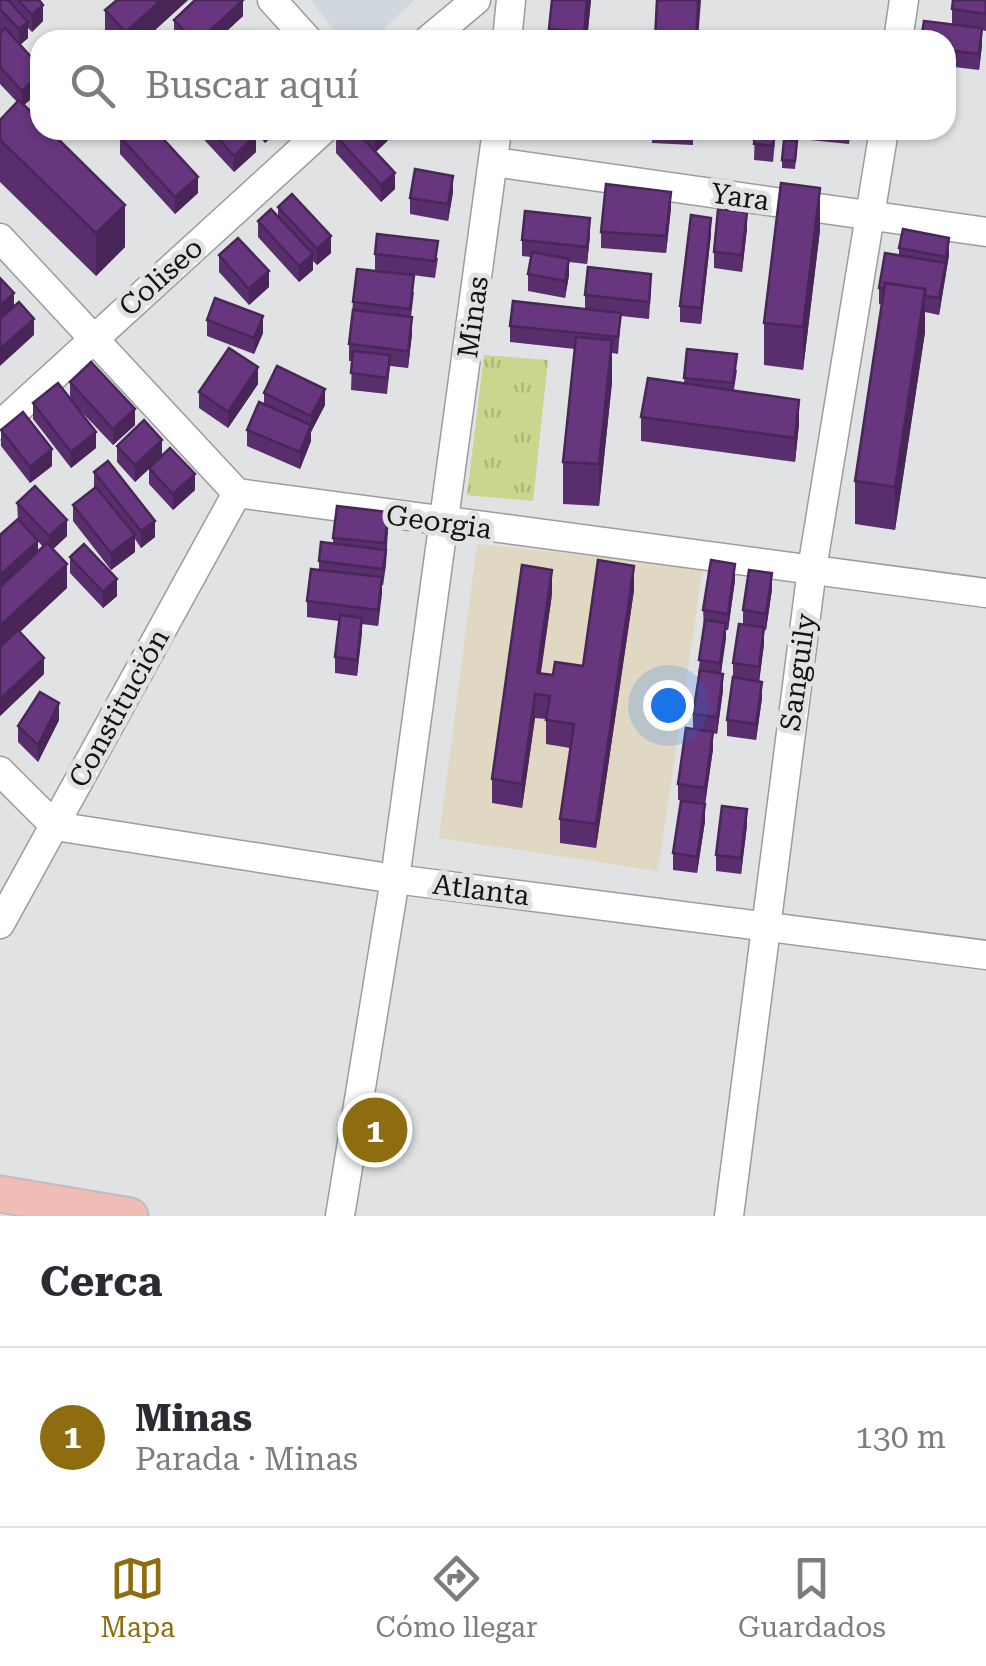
<!DOCTYPE html>
<html lang="es">
<head>
<meta charset="utf-8">
<style>
	:root { --surface:#fff; --page:#f7f7f7; --text:#2b2b33; --muted:#7c7c81; --line:#e1e1e2; --accent:#8d6d10 }
	body { margin:0; font-family:"Roboto Serif",serif; background:var(--page); color:var(--text) }
	.you { position:absolute; left:668px; top:705px; width:35px; height:35px; margin:-25px; border:8px solid #fff; border-radius:50%; background:#1a73e8; box-shadow:0 0 0 15px #1a73e833 }
	.badge { display:grid; place-items:center; width:65px; height:65px; border-radius:50%; background:var(--accent); color:#fff; font-size:32px; font-weight:700 }
	.pin { position:absolute; translate:-50% -50%; border:5px solid #fff; box-shadow:0 2px 10px #0006 }
	.list { margin:0; padding:0; list-style:none }
	h2 { display:flex; justify-content:space-between; align-items:center; height:130px; margin:0; padding:0 40px; font-size:42px }
	h2 small { font-size:32px; font-weight:400; color:var(--muted) }
	.list li { display:grid; grid-template-columns:65px 1fr auto; gap:30px; align-items:center; box-sizing:border-box; height:180px; padding:0 40px; border-top:2px solid var(--line) }
	.list b { display:block; font-size:38px; white-space:nowrap }
	.list p { margin:0; font-size:32px; white-space:nowrap; color:var(--muted) }
	.list em { font-size:32px; font-style:normal; color:var(--muted) }
	.icon { flex:none; width:55px; height:55px; fill:none; stroke:currentColor; stroke-width:2; stroke-linecap:round; stroke-linejoin:round }
	.map { position:relative; flex:none; width:986px; height:1216px; overflow:hidden }
	.search { position:absolute; background:var(--surface); box-shadow:0 2px 8px #0004; left:30px; right:30px; top:30px; height:110px; display:flex; align-items:center; gap:25px; box-sizing:border-box; padding:0 35px; border-radius:30px; color:var(--muted); font-size:38px }
	.sheet { height:310px; background:var(--surface) }
	nav { display:flex; justify-content:space-around; align-items:center; box-sizing:border-box; height:140px; border-top:2px solid var(--line); background:var(--surface); font-size:28px; color:var(--muted) }
	nav a { display:grid; justify-items:center; gap:5px }
	nav .on { color:var(--accent) }
	.map>svg:first-child { display:block }
	.built { fill:#d0d7df }
	.education { fill:#e0d8c3 }
	.grass { fill:url(#grass-tufts) }
	.lines { fill:none; stroke-linecap:round; stroke-linejoin:round }
	.minor-casing { stroke:#9a9c9e; stroke-width:31 }
	.major-casing { stroke:#bdbdbd; stroke-width:39 }
	.minor { stroke:#fff; stroke-width:28 }
	.major { stroke:#f2bcb6; stroke-width:35 }
	.wall { fill:#592e6c; fill-rule:evenodd }
	.shaded-wall { fill:#482658 }
	.building { fill:#67367e; stroke:#482658; stroke-width:2.5 }
	.labels { text-anchor:middle; dominant-baseline:central; stroke-width:10; stroke-linejoin:round; paint-order:stroke }
	.street-label { font-size:28px; fill:#131415; stroke:#e0e2e4 }
</style>
</head>
<body>
<div class="map">
<svg width="986" height="1216" viewBox="0 0 986 1216">
	<defs>
		<pattern id="grass-tufts" width="24" height="20" patternUnits="userSpaceOnUse" patternTransform="scale(2.5)"><rect width="24" height="20" fill="#c9d68d"/><path d="M3 7l-1-3M5 7V3M7 7l1-3M15 17l-1-3M17 17v-4M19 17l1-3" fill="none" stroke="#acb779"/></pattern>
	</defs>
	<rect width="100%" height="100%" fill="#e0e2e4"/>
	<!-- built -->
	<path class="built" d="M310,0H414L372,40H343Z"/>
	<!-- education -->
	<path class="education" d="M477,544L703,567L658,871L439,838Z"/>
	<!-- grass -->
	<path class="grass" d="M484,355L548,360L533,501L467,495Z"/>
	<g class="lines">
		<!-- minor casing -->
		<g class="minor-casing">
			<g id="minor">
				<path d="M272,0L308,40"/>
				<path d="M428,40L476,0"/>
				<path d="M507,40L511,0"/>
				<path d="M898,40L904,0"/>
				<path d="M494,162L986,232"/>
				<path d="M0,238L237,493L986,593"/>
				<path d="M0,425L323,130"/>
				<path d="M0,771L55,826L395,879L986,955"/>
				<path d="M0,924L237,493"/>
				<path d="M340,1216L395,879L497,130"/>
				<path d="M729,1216L812,569L884,130"/>
			</g>
		</g>
		<!-- major casing -->
		<g class="major-casing">
			<path id="major" d="M0,1194L130,1216"/>
		</g>
		<!-- minor -->
		<use href="#minor" class="minor"/>
		<!-- major -->
		<use href="#major" class="major"/>
	</g>
	<!-- wall -->
	<g class="wall">
		<path d="M0,0H39L43,21L32,32L28,28V38L20,45L40,91L24,105L125,247L96,276L0,182V120L17,102L0,84Z"/>
		<path d="M117,0H188L144,40H111L105,34V10Z"/>
		<path d="M552,0H591L587,40H549Z"/>
		<path d="M986,0V31L982,30V45L979,70L946,66V40L952,24V9Z"/>
		<path d="M243,16L217,40H178L174,36V20Z"/>
		<path d="M195,130H252L256,152L234,172Z"/>
		<path d="M253,130H279L265,143Z"/>
		<path d="M343,130H399L376,152L395,189L381,202L336,153V136Z"/>
		<path d="M652,130H693V145L652,143Z"/>
		<path d="M755,130H776L773,162L754,160Z"/>
		<path d="M790,130H851L849,144L790,138Z"/>
		<path d="M120,137L198,193L175,214L120,154Z"/>
		<path d="M797,149L795,169L782,168V160Z"/>
		<path d="M453,192L448,221L410,214V198Z"/>
		<path d="M278,207L331,253L317,265L313,261V270L299,282L258,237V221L278,217Z"/>
		<path d="M671,208L666,253L601,248V232Z"/>
		<path d="M747,228L742,272L714,268V252Z"/>
		<path d="M820,230L803,370L764,365V323Z"/>
		<path d="M711,234L701,324L680,322V306Z"/>
		<path d="M590,235L587,264L569,262V275L565,298L528,291V274L531,257L522,256V240Z"/>
		<path d="M899,248L949,255L939,315L925,312V332L895,530L855,524V481L882,305L879,304V288L899,255Z"/>
		<path d="M375,254L438,258L435,278L375,270Z"/>
		<path d="M219,255L269,287L249,305L219,272Z"/>
		<path d="M651,290L649,319L621,316L618,354L612,353V382L599,506L563,504V462L575,349L510,342V326L585,309V295Z"/>
		<path d="M414,292L411,317L412,334L408,368L390,366L387,394L351,390L352,361H349V344L353,302Z"/>
		<path d="M207,320L263,333L254,354L207,336Z"/>
		<path d="M687,349L737,370L734,390L799,424L795,462L641,441V417L684,383Z"/>
		<path d="M70,382L135,425L113,445L76,406L96,448L71,468L33,419V403L70,397Z"/>
		<path d="M258,384L228,428L199,408V392Z"/>
		<path d="M264,393L325,405L311,432V441L300,469L247,446V430L264,404Z"/>
		<path d="M1,430L52,466L30,483L1,446Z"/>
		<path d="M117,446L162,455L195,490L173,510L149,484V469L135,482L117,462Z"/>
		<path d="M94,472L155,537L141,548L135,539V552L111,570L73,521V505L94,488Z"/>
		<path d="M17,503L67,536L53,549L67,588L20,632L44,674L0,716L18,519ZM36,539L43,547L38,552Z"/>
		<path d="M388,528L386,566L383,585H382L378,626L362,624L357,676L335,673V657L339,621L307,617V601L319,570V561L333,544V538Z"/>
		<path d="M70,557L117,596L103,608L70,573Z"/>
		<path d="M735,580L728,630H726L721,674L723,690L717,734L713,733V749L705,804L678,800V784L693,729V714L704,627L703,610Z"/>
		<path d="M772,589L766,630H764V644L759,681L762,698L756,740L727,736V720L733,677V663L743,625V610Z"/>
		<path d="M634,590L596,848L560,843V819L570,748L546,744V719L535,718L522,808L492,803V779L552,594L541,673L553,675L583,666Z"/>
		<path d="M59,720L38,762L18,742V726Z"/>
		<path d="M705,821L697,873L673,870V853Z"/>
		<path d="M747,825L741,874L716,871V855Z"/>
	</g>
	<!-- shaded-wall -->
	<g class="shaded-wall">
		<path d="M161,0H188L144,40H126V32Z"/>
		<path d="M243,0V16L217,40H200Z"/>
		<path d="M587,0H591L587,40H584Z"/>
		<path d="M698,0H701L698,40H696Z"/>
		<path d="M43,5V21L32,32V15Z"/>
		<path d="M28,22V38L19,46V29Z"/>
		<path d="M982,28V45L979,70V54Z"/>
		<path d="M40,74V91L22,107V91Z"/>
		<path d="M265,130H279L265,143Z"/>
		<path d="M381,130H399L375,152V136Z"/>
		<path d="M256,135V152L234,172V156Z"/>
		<path d="M395,173V189L381,202V185Z"/>
		<path d="M453,176V192L448,221V204Z"/>
		<path d="M198,177V193L175,214V197Z"/>
		<path d="M820,188V230L803,370V327Z"/>
		<path d="M671,192V208L666,253V236Z"/>
		<path d="M125,205V247L96,276V233Z"/>
		<path d="M747,212V228L742,272V255Z"/>
		<path d="M590,218V235L587,264V247Z"/>
		<path d="M711,218V234L701,324V308Z"/>
		<path d="M331,236V253L317,265V249Z"/>
		<path d="M949,238V255L939,315V298Z"/>
		<path d="M313,254V270L299,282V266Z"/>
		<path d="M569,259V275L565,298V281Z"/>
		<path d="M269,271V287L249,305V289Z"/>
		<path d="M925,289V332L895,530V487Z"/>
		<path d="M14,293V310L0,322V306Z"/>
		<path d="M263,316V333L254,354V338Z"/>
		<path d="M412,317V334L408,368V351Z"/>
		<path d="M34,319V335L0,366V349Z"/>
		<path d="M612,340V382L599,506V464Z"/>
		<path d="M258,367V384L228,428V412Z"/>
		<path d="M325,389V405L311,432V441L300,469V452L311,426V416Z"/>
		<path d="M799,400V424L795,462V438Z"/>
		<path d="M135,409V425L113,445V429Z"/>
		<path d="M96,432V448L71,468V452Z"/>
		<path d="M162,440V456L135,482V465Z"/>
		<path d="M52,449V466L30,483V467Z"/>
		<path d="M195,474V490L173,510V494Z"/>
		<path d="M388,512V528L383,585V569Z"/>
		<path d="M67,520V536L49,553V536Z"/>
		<path d="M155,521V537L141,548V531Z"/>
		<path d="M135,535V552L111,570V553Z"/>
		<path d="M38,541V565L0,599V575Z"/>
		<path d="M67,564V588L0,650V626Z"/>
		<path d="M735,564V580L728,630V614Z"/>
		<path d="M634,566V590L596,848V824Z"/>
		<path d="M552,570V594L537,697V673Z"/>
		<path d="M772,573V589L766,630V614Z"/>
		<path d="M382,577V594L378,626V610Z"/>
		<path d="M117,579V596L103,608V592Z"/>
		<path d="M362,618V634L357,676V660Z"/>
		<path d="M726,623V639L720,679V663Z"/>
		<path d="M764,627V644L759,683V667Z"/>
		<path d="M44,658V674L0,716V699Z"/>
		<path d="M723,674V690L717,734V717Z"/>
		<path d="M762,682V698L756,740V724Z"/>
		<path d="M535,694V718L522,808V784Z"/>
		<path d="M59,703V720L38,762V745Z"/>
		<path d="M713,732V749L705,804V788Z"/>
		<path d="M705,804V821L697,873V857Z"/>
		<path d="M747,809V825L741,874V858Z"/>
	</g>
	<!-- building -->
	<g class="building">
		<path d="M0,0H8L28,22L19,29L0,9Z"/>
		<path d="M18,0H39L43,5L32,15Z"/>
		<path d="M117,0H161L126,32L105,10Z"/>
		<path d="M195,0H243L200,40H193L174,20Z"/>
		<path d="M552,0H587L584,32L549,29Z"/>
		<path d="M657,0H698L696,40H655Z"/>
		<path d="M953,0H986V14L952,9Z"/>
		<path d="M924,21L982,28L979,54L946,50V40H921Z"/>
		<path d="M5,28L40,67V74L22,91L0,67V33Z"/>
		<path d="M278,34L283,40H272Z"/>
		<path d="M803,35L854,38V40H803Z"/>
		<path d="M19,100L40,121V130H49L125,205L96,233L0,140V120Z"/>
		<path d="M128,130H155L198,177L175,197L120,137Z"/>
		<path d="M211,130H252L256,135L234,156Z"/>
		<path d="M343,130H355L395,173L381,185L336,136Z"/>
		<path d="M755,130H774L773,146L754,144Z"/>
		<path d="M784,140L797,141L795,161L782,160Z"/>
		<path d="M415,169L453,176L448,204L410,198Z"/>
		<path d="M781,183L820,188L803,327L764,323Z"/>
		<path d="M606,184L671,192L666,236L601,232Z"/>
		<path d="M292,194L331,236L317,249L278,207Z"/>
		<path d="M271,209L313,254L299,266L258,221Z"/>
		<path d="M718,209L747,212L742,255L714,252Z"/>
		<path d="M525,211L590,218L587,247L522,240Z"/>
		<path d="M691,215L711,218L701,308L680,306Z"/>
		<path d="M903,229L949,238L946,257L899,248Z"/>
		<path d="M377,234L438,241L435,261L375,254Z"/>
		<path d="M238,238L269,271L249,289L219,255Z"/>
		<path d="M532,252L569,259L565,281L528,274Z"/>
		<path d="M885,253L946,263L939,298L925,296V289L885,283V289L879,288Z"/>
		<path d="M588,267L651,274L649,302L585,295Z"/>
		<path d="M357,269L414,275L410,309L353,302Z"/>
		<path d="M0,278L14,293L0,306Z"/>
		<path d="M885,283L925,289L895,487L855,481Z"/>
		<path d="M215,298L263,316L254,338L207,320Z"/>
		<path d="M513,301L621,313L618,337L510,326Z"/>
		<path d="M19,302L34,319L0,349V319Z"/>
		<path d="M353,310L412,317L408,351L349,344Z"/>
		<path d="M576,337L612,340L599,464L563,462Z"/>
		<path d="M229,348L258,367L228,412L199,392Z"/>
		<path d="M687,349L737,354L733,383L684,378Z"/>
		<path d="M353,351L390,355L387,378L351,373Z"/>
		<path d="M91,362L135,409L113,429L70,382Z"/>
		<path d="M277,366L325,389L311,416L264,393Z"/>
		<path d="M648,378L799,400L795,438L641,417Z"/>
		<path d="M58,383L96,432L71,452L33,403Z"/>
		<path d="M259,402L311,425L300,452L247,430Z"/>
		<path d="M23,412L52,449L30,467L1,430Z"/>
		<path d="M144,420L162,440L135,465L117,446Z"/>
		<path d="M170,448L195,474L173,494L149,468Z"/>
		<path d="M108,461L155,521L141,531L94,472Z"/>
		<path d="M35,486L67,520L49,536L17,503Z"/>
		<path d="M96,487L135,535L111,553L73,505Z"/>
		<path d="M337,506L388,512L385,543L333,538Z"/>
		<path d="M18,519L38,541L0,575V535Z"/>
		<path d="M321,542L386,550L383,569L319,561Z"/>
		<path d="M47,543L67,564L0,626V587Z"/>
		<path d="M84,544L117,579L103,592L70,557Z"/>
		<path d="M598,560L634,566L596,824L560,819L574,724L546,720L550,696L535,694L522,784L492,779L522,565L552,570L537,673L553,675L555,662L583,666Z"/>
		<path d="M711,560L735,564L728,614L703,610Z"/>
		<path d="M311,569L382,577L378,610L307,601Z"/>
		<path d="M749,570L772,573L766,614L743,610Z"/>
		<path d="M340,615L362,618L357,660L335,657Z"/>
		<path d="M705,620L726,623L720,663L699,660Z"/>
		<path d="M739,624L764,627L759,667L733,663Z"/>
		<path d="M18,630L44,658L0,699V647Z"/>
		<path d="M700,670L723,674L717,717L693,714Z"/>
		<path d="M733,677L762,682L756,724L727,720Z"/>
		<path d="M40,692L59,703L38,745L18,726Z"/>
		<path d="M686,728L713,732L705,788L678,784Z"/>
		<path d="M681,801L705,804L697,857L673,853Z"/>
		<path d="M722,806L747,809L741,858L716,855Z"/>
	</g>
	<g class="labels">
		<!-- street labels -->
		<g class="street-label">
			<text transform="translate(740 197) rotate(8)">Yara</text>
			<text transform="translate(161 277) rotate(-42)">Coliseo</text>
			<text transform="translate(473 317) rotate(-82)">Minas</text>
			<text transform="translate(439 522) rotate(8)">Georgia</text>
			<text transform="translate(798 672) rotate(-82)">Sanguily</text>
			<text transform="translate(119 708) rotate(-61)">Constitución</text>
			<text transform="translate(481 890) rotate(7)">Atlanta</text>
		</g>
	</g>
</svg>
<div class="you"></div>
<div class="pin badge" style="left:375px;top:1130px">1</div>
<div class="search"><svg class="icon" aria-label="search" viewBox="0 0 24 24"><circle cx="10" cy="10" r="6"/><path d="M15 15l6 6"/></svg>Buscar aquí</div>
</div>
<section class="sheet">
<h2>Cerca<small></small></h2>
<ul class="list">
<li><span class="badge">1</span><div><b>Minas</b><p>Parada · Minas</p></div><em>130 m</em></li>
</ul>
</section>
<nav>
<a class="on"><svg class="icon" aria-label="map" viewBox="0 0 24 24"><path d="M3 6l6-2 6 2 6-2v14l-6 2-6-2-6 2zM9 4v14M15 6v14"/></svg>Mapa</a>
<a><svg class="icon" aria-label="directions" viewBox="0 0 24 24"><path d="M12 3l9 9-9 9-9-9zM9 14v-3h6M13 9l2 2-2 2"/></svg>Cómo llegar</a>
<a><svg class="icon" aria-label="saved" viewBox="0 0 24 24"><path d="M7 4h10v16l-5-4-5 4z"/></svg>Guardados</a>
</nav>
</body>
</html>
